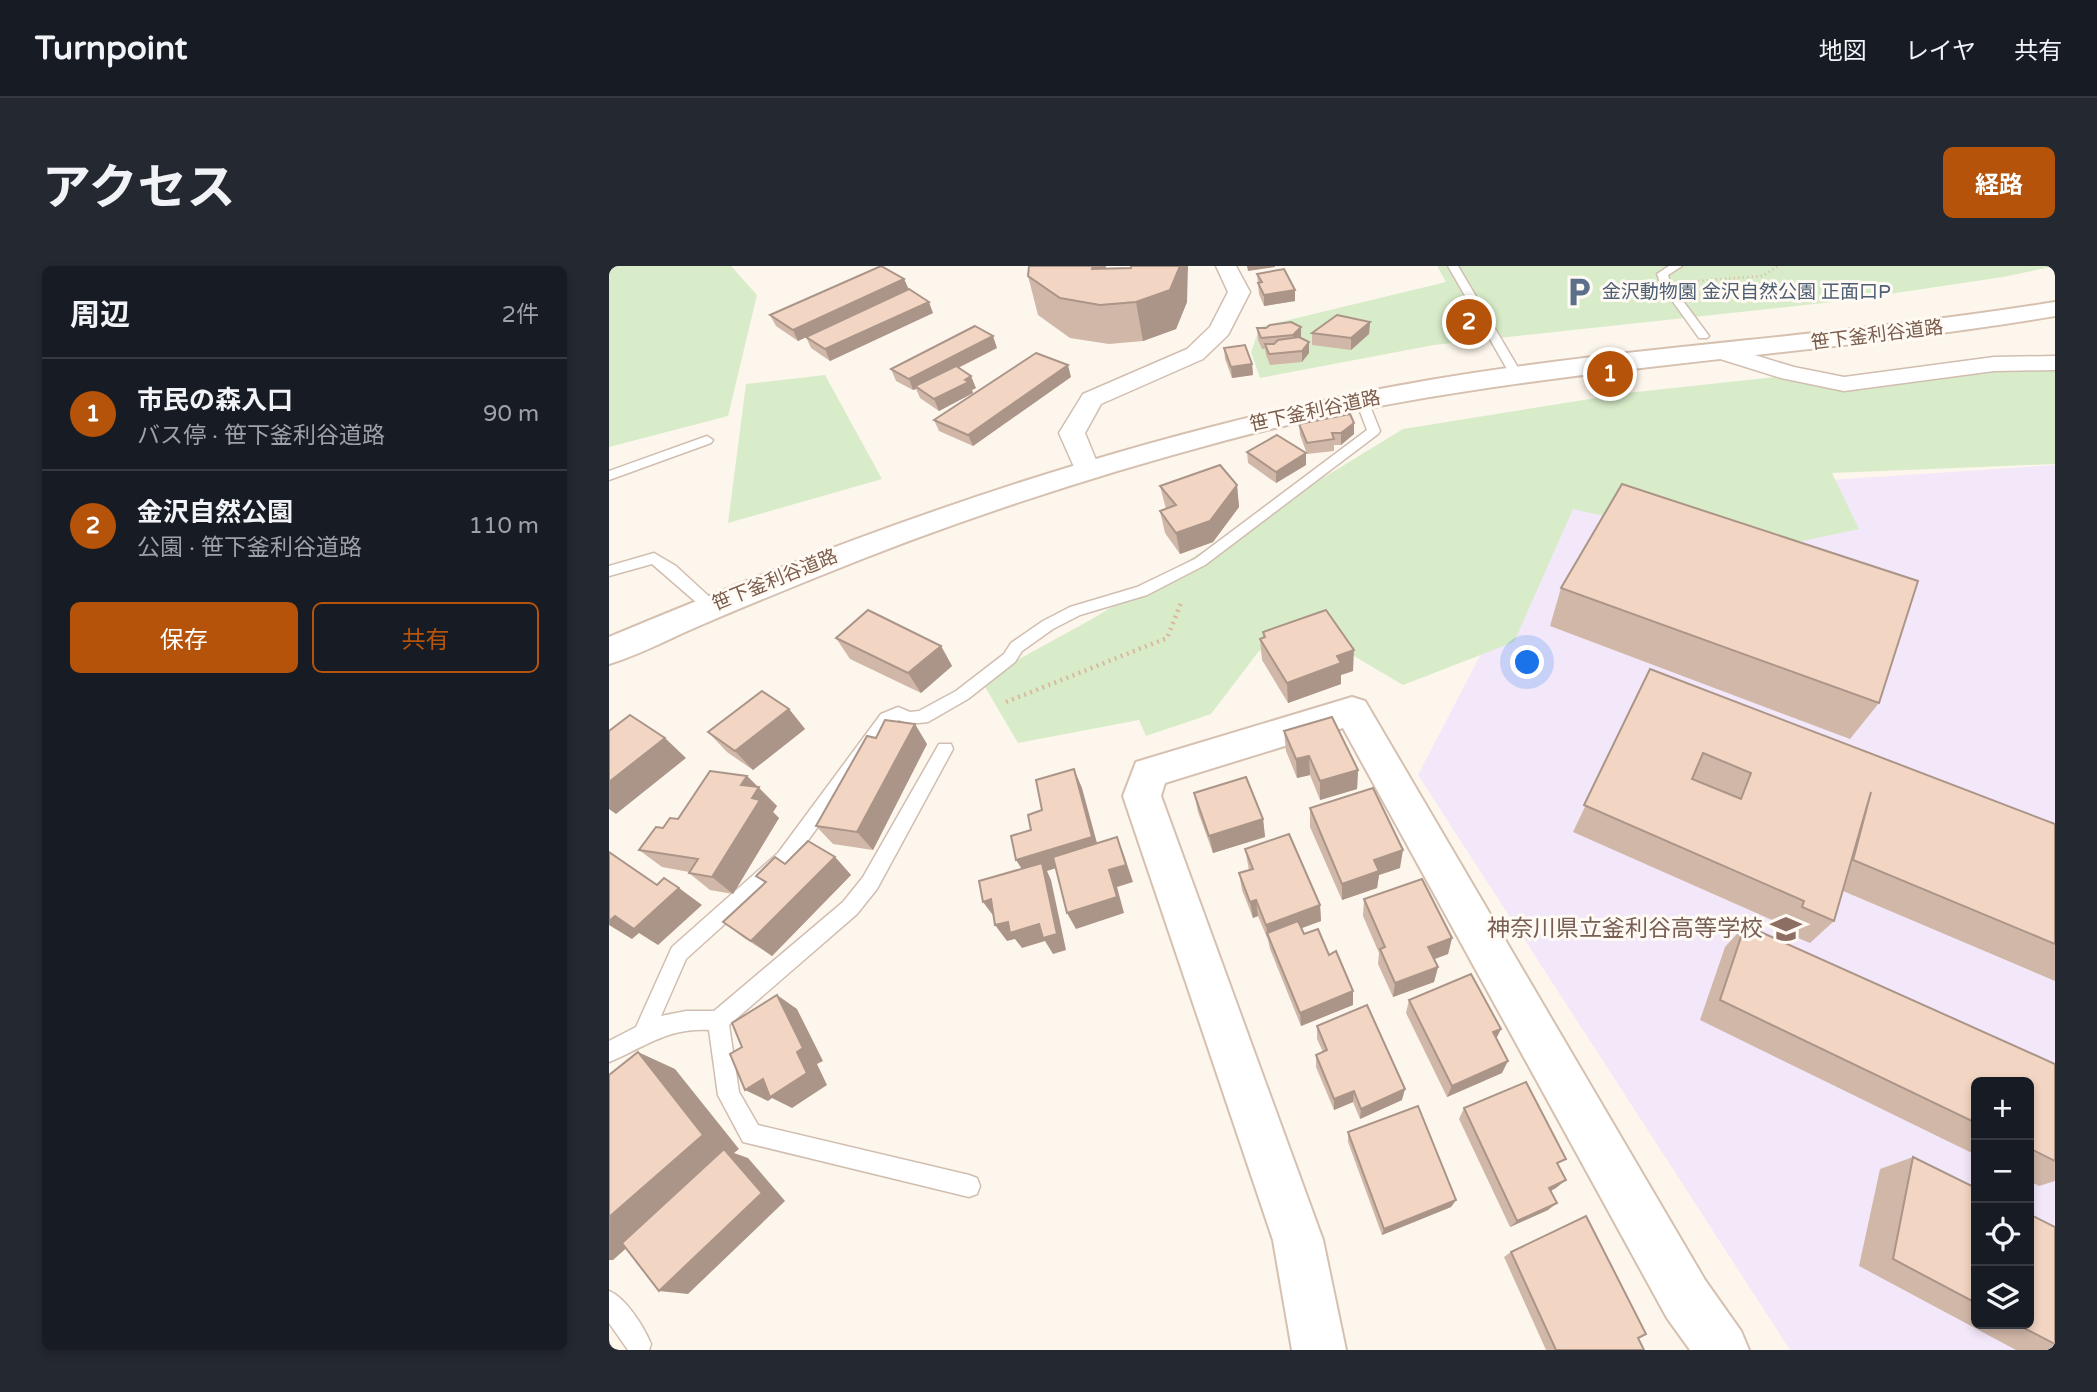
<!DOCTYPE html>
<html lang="ja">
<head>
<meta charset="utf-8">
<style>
	:root { --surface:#171b24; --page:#242831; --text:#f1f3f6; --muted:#9ea1a6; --line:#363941; --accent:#b45309 }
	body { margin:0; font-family:"Varela Round","Noto Sans JP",sans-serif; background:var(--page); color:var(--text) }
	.controls { position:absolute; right:21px; bottom:21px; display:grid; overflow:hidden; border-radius:10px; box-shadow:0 4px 10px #0003 }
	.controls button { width:63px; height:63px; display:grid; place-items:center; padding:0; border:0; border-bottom:2px solid var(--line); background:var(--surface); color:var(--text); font:35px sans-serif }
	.you { position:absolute; left:919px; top:397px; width:24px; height:24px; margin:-18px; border:5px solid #fff; border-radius:50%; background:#1a73e8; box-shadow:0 0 0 10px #1a73e833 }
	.badge { display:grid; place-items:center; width:46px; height:46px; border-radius:50%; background:var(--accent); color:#fff; font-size:23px; font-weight:700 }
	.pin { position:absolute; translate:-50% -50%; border:4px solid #fff; box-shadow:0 2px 7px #0006 }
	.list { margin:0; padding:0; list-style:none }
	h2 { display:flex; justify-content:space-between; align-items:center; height:91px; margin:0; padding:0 28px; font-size:30px }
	h2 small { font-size:23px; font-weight:400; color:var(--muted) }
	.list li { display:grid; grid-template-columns:46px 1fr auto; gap:21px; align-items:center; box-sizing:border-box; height:112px; padding:0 28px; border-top:2px solid var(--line) }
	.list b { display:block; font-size:26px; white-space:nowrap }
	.list p { margin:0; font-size:23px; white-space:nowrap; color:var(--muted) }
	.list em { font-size:23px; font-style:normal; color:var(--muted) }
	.actions { display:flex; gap:14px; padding:21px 28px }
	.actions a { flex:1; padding:16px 0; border:2px solid var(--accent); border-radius:10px; text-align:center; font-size:24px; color:var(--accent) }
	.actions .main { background:var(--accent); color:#fff }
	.icon { flex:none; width:38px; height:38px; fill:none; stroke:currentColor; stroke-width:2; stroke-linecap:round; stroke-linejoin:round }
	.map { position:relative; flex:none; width:1446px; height:1084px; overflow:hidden; border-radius:10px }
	header { display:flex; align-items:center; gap:42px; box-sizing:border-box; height:98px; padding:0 35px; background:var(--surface); border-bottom:2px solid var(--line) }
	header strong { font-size:33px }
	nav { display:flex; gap:38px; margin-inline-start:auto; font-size:24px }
	.intro { display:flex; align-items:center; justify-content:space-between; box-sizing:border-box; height:168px; padding:0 42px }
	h1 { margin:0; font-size:49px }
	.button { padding:18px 32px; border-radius:10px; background:var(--accent); color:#fff; font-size:24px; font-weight:700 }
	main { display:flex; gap:42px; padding:0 42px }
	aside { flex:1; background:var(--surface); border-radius:10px; box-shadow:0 4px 10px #0003 }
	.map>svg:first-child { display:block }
	.education { fill:#f3e8fa; fill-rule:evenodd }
	.green { fill:#d8ecc9 }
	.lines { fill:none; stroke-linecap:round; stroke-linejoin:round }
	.lane-casing { stroke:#d1beb0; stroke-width:3 }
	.street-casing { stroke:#d1beb0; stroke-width:3 }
	.secondary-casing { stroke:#d6c0b0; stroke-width:4 }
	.path-far1 { stroke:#d9b8a5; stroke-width:2.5; stroke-dasharray:1 3.5; stroke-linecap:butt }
	.path { stroke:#d9b8a5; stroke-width:4.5; stroke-dasharray:2 4.5; stroke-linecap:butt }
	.lane { fill:#fff; fill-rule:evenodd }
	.street { fill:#fff; fill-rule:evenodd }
	.secondary { fill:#fff; fill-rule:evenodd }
	.wall { fill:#d1b7a8 }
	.shaded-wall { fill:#aa9588 }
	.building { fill:#f3d5c3; stroke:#aa9588; stroke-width:2; fill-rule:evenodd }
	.labels { text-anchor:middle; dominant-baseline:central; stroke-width:6; stroke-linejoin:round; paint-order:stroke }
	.far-service-label { font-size:19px; fill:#4e5e75; stroke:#fffaf3; text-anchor:start }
	.far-street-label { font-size:19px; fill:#7a5c4d; stroke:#fffaf3 }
	.education-label { font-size:23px; fill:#785e54; stroke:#fffaf3; text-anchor:end }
</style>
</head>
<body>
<header>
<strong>Turnpoint</strong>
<nav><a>地図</a><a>レイヤ</a><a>共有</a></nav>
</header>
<div class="intro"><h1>アクセス</h1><a class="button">経路</a></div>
<main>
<aside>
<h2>周辺<small>2件</small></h2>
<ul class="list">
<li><span class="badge">1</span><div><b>市民の森入口</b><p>バス停 · 笹下釜利谷道路</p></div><em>90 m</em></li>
<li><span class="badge">2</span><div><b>金沢自然公園</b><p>公園 · 笹下釜利谷道路</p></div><em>110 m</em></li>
</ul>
<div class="actions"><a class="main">保存</a><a>共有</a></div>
</aside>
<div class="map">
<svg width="1446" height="1084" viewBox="0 0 1446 1084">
	<rect width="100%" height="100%" fill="#fdf6ec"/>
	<!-- education -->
	<path class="education" d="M1446,199V1084H1181L809,509L953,232ZM1367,816H1420V1058H1367Z"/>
	<!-- green -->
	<g class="green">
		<path d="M0,0H122L148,29L119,150L0,181Z"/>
		<path d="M828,0H1446L1394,11L1233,35L825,79L651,112L642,86L651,61L837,16Z"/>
		<path d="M1417,99L1446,101V198L1223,207L1250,263L1146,285L964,243L905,376L794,419L711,370L650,385L602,448L537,470L530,454L409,477L372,414L483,353L794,163L1018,127L1176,110L1230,123Z"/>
		<path d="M216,109L273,213L119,257L137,118Z"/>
	</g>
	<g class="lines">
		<!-- lane casing -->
		<g class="lane-casing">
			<g id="lane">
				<path d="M839,0H849L914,110L912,113L902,110Z"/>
				<path d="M1060,0H1073L1059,9L1062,19L1100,70L1098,72H1090L1052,19L1048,8Z"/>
				<path d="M753,131L759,135L771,165L769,168L596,299L538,329L471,349L444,363L413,385L406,396L359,433L319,456L300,458L290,454L284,458L181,599L77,693L52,750L77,745H105L234,636L254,611L330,478H342L344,483L268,623L248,648L120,759L130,826L149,859L360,909L368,912L371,920L368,928L360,931L134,876L109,829L100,764C57,762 37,781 0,796V775L27,761L63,681L169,587L272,448L289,441L301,446L310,445L347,425L395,388L402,377L434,355L461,341L528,321L586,293L758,164L747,135Z"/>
				<path d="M98,170L104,174L102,177L0,214V205Z"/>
				<path d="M45,287L67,300L106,336L108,340L106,344H96L43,298L0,310V300Z"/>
				<path d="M0,1025C17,1032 35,1061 42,1078L40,1084H19L0,1057Z"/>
			</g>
		</g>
		<!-- street casing -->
		<g class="street-casing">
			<g id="street">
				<path d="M607,0H627L641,26L619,69L594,93L492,138L476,167L491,204L487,210L478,212L469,210L450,167L471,133L474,128L578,83L601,61L619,26Z"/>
				<path d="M1116,80L1185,101L1235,111L1385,91L1446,90V104L1385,105L1235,125L1172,112L1108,92L1104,87L1108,82Z"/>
			</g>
		</g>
		<!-- secondary casing -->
		<g class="secondary-casing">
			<g id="secondary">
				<path d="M1446,36V50C1169,96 887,102 614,175C476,212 340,257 208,311C166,328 124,345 83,363C56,375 29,389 0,398V371C265,260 537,162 821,114C1028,79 1239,70 1446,36Z"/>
				<path d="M743,431L756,435L1096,1014L1132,1065L1140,1084H1081L1058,1052L734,462L556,517L552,530L714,974L737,1084H683L664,974L514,530L527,496Z"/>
			</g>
		</g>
		<!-- path-far1 -->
		<path class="path-far1" d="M1089,15L1153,10L1170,0"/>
		<!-- path -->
		<path class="path" d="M397,436L558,372L572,337"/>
		<!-- lane -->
		<use href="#lane" class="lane"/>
		<!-- street -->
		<use href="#street" class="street"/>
		<!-- secondary -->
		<use href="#secondary" class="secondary"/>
	</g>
	<!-- wall -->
	<g class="wall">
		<path d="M496,3L578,36L567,63L534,75L500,78L461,72L429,49L419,10Z"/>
		<path d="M648,8L686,35L655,40L650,28Z"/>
		<path d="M295,13L300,24L324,47L221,95L202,82L197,71L189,75L167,60L161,49Z"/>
		<path d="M761,56L760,68L742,84L703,79V67Z"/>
		<path d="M661,59L692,72L700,87L693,96L661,99L657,89L656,83H653L649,74L648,62H657Z"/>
		<path d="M388,82L349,102L367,122L363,124L364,127L330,145L311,132L307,123L304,124L287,115L282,103Z"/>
		<path d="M615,82L643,98L644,109L623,112L616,93Z"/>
		<path d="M462,111L364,180L330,165L325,154Z"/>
		<path d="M745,157V168L732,179H725V185L698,188L691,169L690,158Z"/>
		<path d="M638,186L697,187V199L667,217L639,197Z"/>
		<path d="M628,219L630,241L604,276L571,288L556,267L551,245L557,243L551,220Z"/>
		<path d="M952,322L1270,437L1241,473L941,360Z"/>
		<path d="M654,366L744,405L732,409V418L679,437L653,394L651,373L654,372Z"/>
		<path d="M227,372L332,380L343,400L312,427L241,393Z"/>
		<path d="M1041,403L1446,558V715L1234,625L1225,655L1201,677L1170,664L1172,658L964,566Z"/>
		<path d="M180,443L196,463L144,504L118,486L99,466Z"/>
		<path d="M675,465L749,504L748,523L711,534L701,509L688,512L677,485Z"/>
		<path d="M318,478L264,584L224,578L207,560Z"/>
		<path d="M138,510L168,540L164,546L170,552L124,628L101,624L80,607V606L53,601L30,584L54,562Z"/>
		<path d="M585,527L654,553L656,571L604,587L589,546Z"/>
		<path d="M701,542L791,602L770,609L768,622L733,634L701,561Z"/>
		<path d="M636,583L711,639L712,655L692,662L695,668L744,739L692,760L661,683L659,674L649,650L644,652L633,624L630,607L640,604Z"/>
		<path d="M226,591L242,609L163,690L135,672L114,656L156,617L147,610L176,598Z"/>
		<path d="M755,633L843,672L839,688L825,693L829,701L825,716L784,731L769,698L770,687L754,650Z"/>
		<path d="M1136,659L1446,798V915L1430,920L1420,915V816H1367V889L1091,754L1116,681Z"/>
		<path d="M800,734L892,763L887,772L893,807L838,831L797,747Z"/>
		<path d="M708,760L793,834L751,853L744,836L725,844L707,801V789L714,786L708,773Z"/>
		<path d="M855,842L950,900L947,922L942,925L939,944L901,961L850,853Z"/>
		<path d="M739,866L847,934L842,941L773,969L739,876Z"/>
		<path d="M1304,891L1367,922V1058H1420L1446,961V1084H1407L1250,1000L1271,903Z"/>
		<path d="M902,986L1029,1072L1035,1084H937L895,991Z"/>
	</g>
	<!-- shaded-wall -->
	<g class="shaded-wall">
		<path d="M484,0H497L492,39H491L492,42L483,3Z"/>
		<path d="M571,0H579L578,36L567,63L534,75L527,36Z"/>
		<path d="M638,0H666V1L639,5Z"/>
		<path d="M295,13L300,24L189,75L184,64Z"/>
		<path d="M686,24V35L655,40V29Z"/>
		<path d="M320,36L324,47L221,95L216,83Z"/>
		<path d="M761,56L760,68L742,84V72Z"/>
		<path d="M692,61V72L685,81L684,69Z"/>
		<path d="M384,70L388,82L309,122L306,120L307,123L304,124L300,113Z"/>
		<path d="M700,76V87L693,96V85Z"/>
		<path d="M643,98L644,109L623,112L622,101Z"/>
		<path d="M459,99L462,111L364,180L359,169Z"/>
		<path d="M362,110L367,122L363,124L364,127L330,145L325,133Z"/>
		<path d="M745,157V168L732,179V167Z"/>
		<path d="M697,187V199L667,217V206Z"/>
		<path d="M628,219L630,241L604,276L571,288L567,267Z"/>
		<path d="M332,380L343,400L312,427L299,407Z"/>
		<path d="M745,384L744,405L732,409V418L679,437L678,417L728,390Z"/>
		<path d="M180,443L196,463L144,504L126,485Z"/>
		<path d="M306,458L318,478L264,584L248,566Z"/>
		<path d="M56,472L77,492L7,548L0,543V516Z"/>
		<path d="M700,490L701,509L688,512L687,493Z"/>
		<path d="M465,503L473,522L491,588L438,605L442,614L457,684L444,688L436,675L413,682L406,673L398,675L386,659L418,611L407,594Z"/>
		<path d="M749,504L748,523L711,534V515Z"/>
		<path d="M138,510L168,540L164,546L170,552L124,628L103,611L143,532L132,519Z"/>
		<path d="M654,553L656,571L604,587L600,570Z"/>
		<path d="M508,571L515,589L524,616L508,621L515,647L467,663L458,647Z"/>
		<path d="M794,584L791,602L770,609L768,622L733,634V618L765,594Z"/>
		<path d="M226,591L242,609L163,690L142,675Z"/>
		<path d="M70,622L93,639L49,679L30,667L23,673L0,659V655L6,650Z"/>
		<path d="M382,633L386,652L374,636Z"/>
		<path d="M647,634L649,650L644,652L641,636Z"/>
		<path d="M711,639L712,655L661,674L658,667L659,674L657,659Z"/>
		<path d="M843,672L839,688L815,697L819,681Z"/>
		<path d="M829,701L825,716L784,731L786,717Z"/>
		<path d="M744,725V739L692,760L691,747Z"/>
		<path d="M168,729L188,743L214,795L208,798L218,819L183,842L163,832L159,835L136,824Z"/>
		<path d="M892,763L886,775L884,766Z"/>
		<path d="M29,786L66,803L130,883L125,887L139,892L176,935L79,1028L50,1025L121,890L4,994H0V951Z"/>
		<path d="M899,795L893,807L838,831L843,820Z"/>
		<path d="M796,823L793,834L751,853L752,843Z"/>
		<path d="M745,825L744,836L725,844V833Z"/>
		<path d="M957,914L947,922L931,930L940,922Z"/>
		<path d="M847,934L842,941L773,969L775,963Z"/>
		<path d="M948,937L939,944L901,961L908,955Z"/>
	</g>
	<!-- building -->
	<g class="building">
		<path d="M272,0L295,13L184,64L161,49Z"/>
		<path d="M420,0H484L483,3L522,2V0H571L561,24L527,36L491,39L451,32L419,10Z"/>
		<path d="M675,3L686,24L655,29L649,17L653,16L648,8Z"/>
		<path d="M300,23L320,36L216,83L197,71Z"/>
		<path d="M728,49L761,56L742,72L703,67Z"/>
		<path d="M682,56L692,61L684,69L652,72L648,62H657L661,59Z"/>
		<path d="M366,60L384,70L300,113L282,103Z"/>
		<path d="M690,71L700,76L693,85L660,88L656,78H665L669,74Z"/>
		<path d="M636,79L643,98L622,101L615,82Z"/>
		<path d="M427,87L459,99L359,169L325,154Z"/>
		<path d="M347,100L362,110L356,114L360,116L325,133L306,120Z"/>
		<path d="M741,148L745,157L732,167H723L725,173L698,177L690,158Z"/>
		<path d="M668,169L697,187L667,206L638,186Z"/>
		<path d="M611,199L628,219L601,255L567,267L551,245L567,239L551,220Z"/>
		<path d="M1013,218L1309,315L1270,437L952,322Z"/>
		<path d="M259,344L332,380L299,407L227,372Z"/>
		<path d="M717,344L745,384L728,390L732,397L678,417L651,373L656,371L654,366Z"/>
		<path d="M1041,403L1446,558V678L1244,594L1262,526L1225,655L1193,641L1195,635L975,539ZM1094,487L1142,507L1132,533L1083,513Z"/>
		<path d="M153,425L180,443L126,485L99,466Z"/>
		<path d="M21,449L56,472L0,516V465Z"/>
		<path d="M723,451L749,504L711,515L700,490L687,493L675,465Z"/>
		<path d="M276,454L306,458L248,566L207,560L258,470L267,472Z"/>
		<path d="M465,503L483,571L407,594L402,570L422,564L419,549L433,544L427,514Z"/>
		<path d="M101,505L138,510L132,519L150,521L143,532L151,534L103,611L80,607L89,593L30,584L47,561L54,562L61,552L69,553Z"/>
		<path d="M637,511L654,553L600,570L585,527Z"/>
		<path d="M764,522L794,584L765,594L770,605L733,618L701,542Z"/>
		<path d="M680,568L711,639L657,659L647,634L641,636L630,607L644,603L636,583Z"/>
		<path d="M508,571L517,599L500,604L508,631L458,647L444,591Z"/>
		<path d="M199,575L226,591L142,675L114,656L157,616L147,610L166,591L176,598Z"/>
		<path d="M0,586L48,619L55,612L70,622L25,663L6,650L0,655Z"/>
		<path d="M433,597L448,668L434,672L430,658L401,667L399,656L386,659L382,633L374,636L370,615Z"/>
		<path d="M813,613L843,672L819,681L829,701L786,717L771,683L776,681L755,633Z"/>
		<path d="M689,655L695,668L709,663L720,689L727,685L744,725L691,747L658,667Z"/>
		<path d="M1136,659L1446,798V895L1420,882V816H1367V857L1111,734Z"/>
		<path d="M862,708L892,763L884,766L899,795L843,820L800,734Z"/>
		<path d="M168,729L194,782L188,786L198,807L161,831L154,813L136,824L121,788L133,781L123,757Z"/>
		<path d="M758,739L796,823L752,843L745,825L725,833L707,789L718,784L708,760Z"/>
		<path d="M29,786L94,869L0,951V809Z"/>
		<path d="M917,816L957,893L948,897L957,914L940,922L948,937L908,955L855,842Z"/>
		<path d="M809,840L847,934L775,963L739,866Z"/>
		<path d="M115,883L153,927L50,1025L13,977Z"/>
		<path d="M1304,891L1367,922V1037L1284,993Z"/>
		<path d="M1420,948L1446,961V1078L1407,1058H1420Z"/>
		<path d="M977,950L1037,1068L1029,1072L1035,1084H947L902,986Z"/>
	</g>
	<!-- icons -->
	<defs>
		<g id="parking-bare" transform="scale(2.415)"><path d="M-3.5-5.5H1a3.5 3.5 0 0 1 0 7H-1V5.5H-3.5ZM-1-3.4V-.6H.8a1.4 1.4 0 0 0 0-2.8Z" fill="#5c6f8a" stroke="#fffaf3" stroke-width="2.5" paint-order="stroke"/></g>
		<g id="school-bare" transform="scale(2.415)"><path d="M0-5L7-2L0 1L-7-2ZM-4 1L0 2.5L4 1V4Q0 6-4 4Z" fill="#8d6e63" stroke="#fffaf3" stroke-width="2.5" paint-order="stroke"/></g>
	</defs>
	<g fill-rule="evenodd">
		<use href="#parking-bare" x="970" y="26"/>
		<use href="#school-bare" x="1177" y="663"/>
	</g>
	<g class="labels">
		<!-- far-service labels -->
		<g class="far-service-label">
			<text x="993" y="26">金沢動物園 金沢自然公園 正面口P</text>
		</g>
		<!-- far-street labels -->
		<g class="far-street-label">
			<text transform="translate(1268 69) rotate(-7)">笹下釜利谷道路</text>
			<text transform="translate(706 145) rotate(-12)">笹下釜利谷道路</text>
			<text transform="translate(166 314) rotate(-22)">笹下釜利谷道路</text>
		</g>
		<!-- education labels -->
		<g class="education-label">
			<text x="1154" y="663">神奈川県立釜利谷高等学校</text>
		</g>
	</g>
</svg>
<div class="controls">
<button>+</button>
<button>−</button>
<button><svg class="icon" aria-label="locate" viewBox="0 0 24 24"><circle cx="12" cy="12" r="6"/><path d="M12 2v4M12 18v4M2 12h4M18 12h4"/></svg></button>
<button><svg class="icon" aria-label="layers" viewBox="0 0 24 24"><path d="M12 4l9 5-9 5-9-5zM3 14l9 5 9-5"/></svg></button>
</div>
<div class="you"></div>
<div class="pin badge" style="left:1001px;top:108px">1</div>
<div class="pin badge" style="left:860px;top:56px">2</div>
</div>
</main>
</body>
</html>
